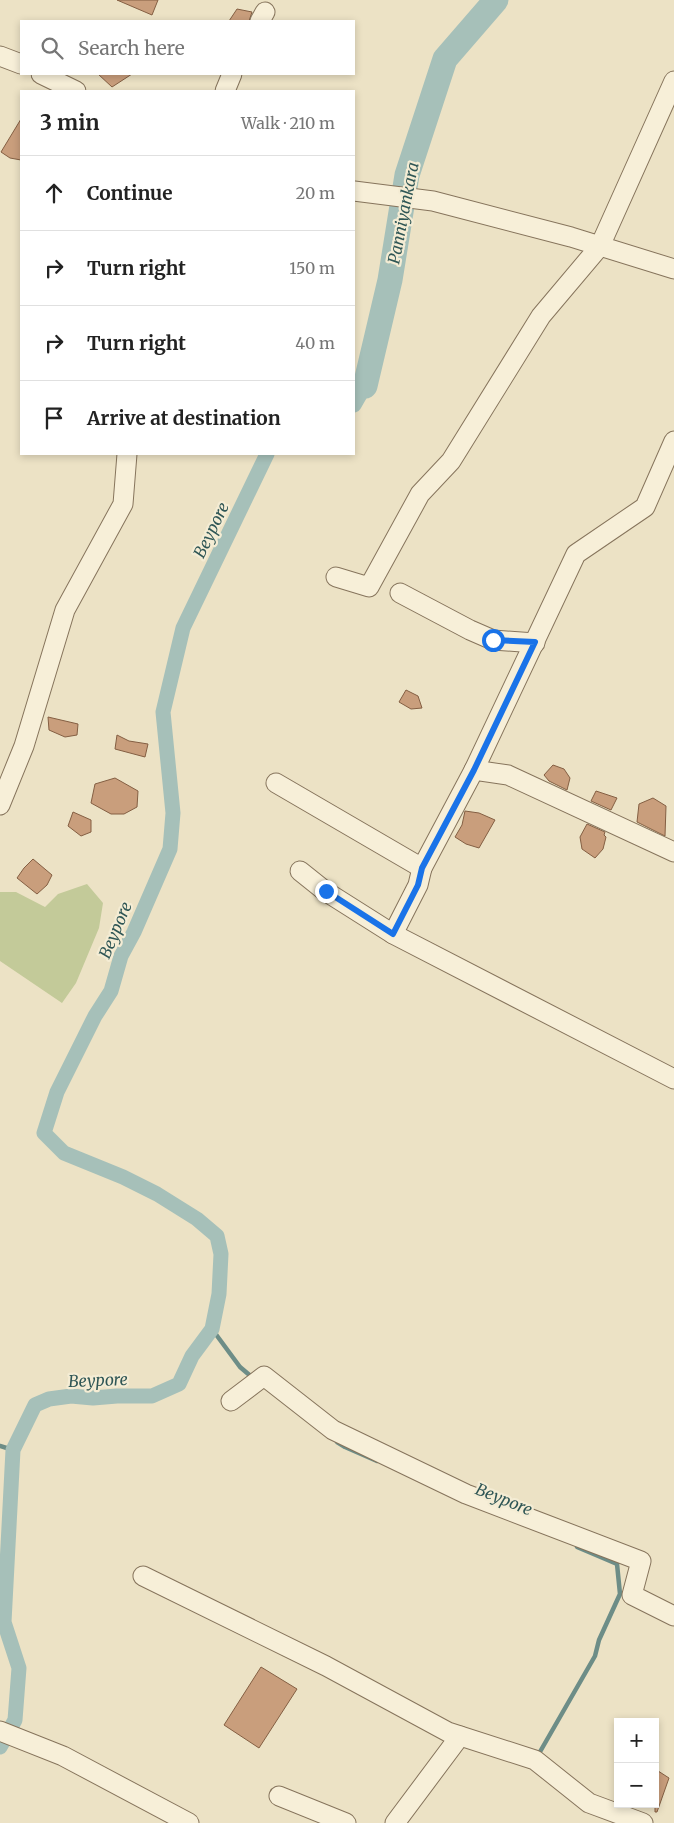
<!DOCTYPE html>
<html lang="en">
<head>
<meta charset="utf-8">
<style>
	:root { --surface:#fff; --page:#f2f2f2; --text:#222; --muted:#767676; --line:#e0e0e0 }
	body { margin:0; font-family:Merriweather,serif; background:var(--page); color:var(--text) }
	.controls { position:absolute; right:15px; bottom:15px; display:grid; overflow:hidden; border-radius:0px; box-shadow:0 2px 8px #0003 }
	.controls button { width:45px; height:45px; display:grid; place-items:center; padding:0; border:0; border-bottom:1px solid var(--line); background:var(--surface); color:var(--text); font:25px sans-serif }
	.stop { position:absolute; width:15px; height:15px; margin:-11px; border:4px solid #1a73e8; border-radius:50%; background:#fff }
	.stop.end { background:#1a73e8; border-color:#fff; box-shadow:0 1px 5px #0008 }
	.list { margin:0; padding:0; list-style:none }
	h2 { display:flex; justify-content:space-between; align-items:center; height:65px; margin:0; padding:0 20px; font-size:21px }
	h2 small { font-size:16px; font-weight:400; color:var(--muted) }
	.list li { display:grid; grid-template-columns:32px 1fr auto; gap:15px; align-items:center; box-sizing:border-box; height:75px; padding:0 20px; border-top:1px solid var(--line) }
	.list b { display:block; font-size:19px; white-space:nowrap }
	.list em { font-size:16px; font-style:normal; color:var(--muted) }
	.icon { flex:none; width:28px; height:28px; fill:none; stroke:currentColor; stroke-width:2; stroke-linecap:round; stroke-linejoin:round }
	.map { position:relative; flex:none; width:674px; height:1823px; overflow:hidden }
	.search { position:absolute; background:var(--surface); box-shadow:0 2px 8px #0003; left:20px; top:20px; width:335px; height:55px; display:flex; align-items:center; gap:12px; box-sizing:border-box; padding:0 18px; border-radius:0px; color:var(--muted); font-size:19px }
	.panel { position:absolute; background:var(--surface); box-shadow:0 2px 8px #0003; left:20px; top:90px; width:335px; height:365px; border-radius:0px }
	.map>svg:first-child { display:block }
	.green { fill:#c3ca99 }
	.lines { fill:none; stroke-linecap:round; stroke-linejoin:round }
	.stream { stroke:#6d8d87; stroke-width:4.5 }
	.canal { stroke:#a6c0b9; stroke-width:15 }
	.river { stroke:#a6c0b9; stroke-width:25 }
	.building { fill:#c99e7c; stroke:#845f43 }
	.minor-casing { stroke:#86745c; stroke-width:21 }
	.minor { stroke:#f7efd8; stroke-width:19 }
	.route { stroke:#1a73e8; stroke-width:6 }
	.labels { text-anchor:middle; dominant-baseline:central; stroke-width:4.5; stroke-linejoin:round; paint-order:stroke }
	.water-label { font-size:16px; font-style:italic; fill:#2f5655; stroke:#f4ecd4 }
</style>
</head>
<body>
<div class="map">
<svg width="674" height="1823" viewBox="0 0 674 1823">
	<rect width="100%" height="100%" fill="#ece2c5"/>
	<!-- green -->
	<path class="green" d="M87,884L103,903L99,928L76,983L62,1003L0,961V892H16L45,907L58,894Z"/>
	<g class="lines">
		<!-- stream -->
		<g class="stream">
			<path d="M212,1329L240,1367L253,1378"/>
			<path d="M337,1442L345,1447L377,1461"/>
			<path d="M0,1446L13,1450"/>
			<path d="M537,1757L595,1656L599,1640L620,1594L617,1564L577,1547"/>
		</g>
		<!-- canal -->
		<g class="canal">
			<path d="M354,405L365,386"/>
			<path d="M0,1747L15,1720L19,1668L4,1622L13,1450L35,1405L49,1399L71,1396L93,1398L117,1396H152L179,1384L192,1356L212,1329L219,1294L221,1254L217,1236L197,1219L157,1194L123,1177L64,1153L44,1133L57,1092L95,1016L111,991L121,956L134,932L170,849L173,813L163,712L183,628L267,454"/>
		</g>
		<!-- river -->
		<path class="river" d="M365,386L390,280L407,175L445,59L496,0"/>
	</g>
	<!-- building -->
	<g class="building">
		<path d="M117,0H158L152,15Z"/>
		<path d="M237,9L252,12L249,21H229Z"/>
		<path d="M98,74H132L112,87Z"/>
		<path d="M21,119V160L10,158L1,152Z"/>
		<path d="M406,690L418,696L422,708L411,709L399,702Z"/>
		<path d="M48,717L78,724L77,735L65,737L49,730Z"/>
		<path d="M117,735L129,741L148,744L145,757L115,749Z"/>
		<path d="M553,765L564,769L570,778L567,790L549,781L544,775Z"/>
		<path d="M115,778L138,791L137,807L124,814H111L91,803L95,784Z"/>
		<path d="M596,791L617,798L611,810L591,801Z"/>
		<path d="M653,798L666,806L665,836L637,822L639,804Z"/>
		<path d="M465,811L479,813L495,820L479,848L466,844L455,837L462,825Z"/>
		<path d="M73,812L91,820V832L81,836L68,826Z"/>
		<path d="M587,824L605,832L604,835L606,837L603,849L595,858L582,849L580,837Z"/>
		<path d="M33,859L52,875L47,885L37,894L17,878L24,868Z"/>
		<path d="M261,1667L297,1689L259,1748L224,1725Z"/>
		<path d="M655,1769L669,1778L657,1812H655Z"/>
	</g>
	<g class="lines">
		<!-- minor casing -->
		<g class="minor-casing">
			<g id="minor">
				<path d="M260,21L265,12"/>
				<path d="M0,56L21,64"/>
				<path d="M41,74L76,91"/>
				<path d="M225,91L232,74"/>
				<path d="M354,191L433,201L571,237L674,269"/>
				<path d="M336,577L369,587L420,494L451,461L541,316L600,246L674,81"/>
				<path d="M400,593L470,630L493,640L535,643"/>
				<path d="M474,770L576,554L645,507L674,441"/>
				<path d="M276,783L422,868L474,770L508,775L674,852"/>
				<path d="M0,805L24,746L65,610L123,504L127,454"/>
				<path d="M300,871L325,891L393,934L418,885L422,868"/>
				<path d="M393,934L674,1079"/>
				<path d="M231,1401L264,1376L333,1430L466,1494L641,1561L632,1595L674,1616"/>
				<path d="M143,1576L326,1666L448,1732L535,1760L589,1803L643,1823"/>
				<path d="M0,1731L63,1756L189,1823"/>
				<path d="M279,1796L346,1823"/>
				<path d="M395,1823L460,1736"/>
			</g>
		</g>
		<!-- minor -->
		<use href="#minor" class="minor"/>
	</g>
	<g class="lines">
		<!-- route -->
		<path class="route" d="M326,891L393,934L418,885L422,868L474,770L535,642L493,640"/>
	</g>
	<g class="labels">
		<!-- water labels -->
		<g class="water-label">
			<text transform="translate(403 213) rotate(-79)">Panniyankara</text>
			<text transform="translate(211 530) rotate(-64)">Beypore</text>
			<text transform="translate(115 930) rotate(-67)">Beypore</text>
			<text transform="translate(98 1380) rotate(-2)">Beypore</text>
			<text transform="translate(504 1499) rotate(22)">Beypore</text>
		</g>
	</g>
</svg>
<div class="controls">
<button>+</button>
<button>−</button>
</div>
<div class="stop" style="left:493px;top:640px"></div>
<div class="stop end" style="left:326px;top:891px"></div>
<div class="search"><svg class="icon" aria-label="search" viewBox="0 0 24 24"><circle cx="10" cy="10" r="6"/><path d="M15 15l6 6"/></svg>Search here</div>
<section class="panel">
<h2>3 min<small>Walk · 210 m</small></h2>
<ul class="list">
<li><svg class="icon" aria-label="ahead" viewBox="0 0 24 24"><path d="M12 20V5M6 11l6-6 6 6"/></svg><div><b>Continue</b></div><em>20 m</em></li>
<li><svg class="icon" aria-label="right" viewBox="0 0 24 24"><path d="M7 20v-9h11M14 6l5 5-5 5"/></svg><div><b>Turn right</b></div><em>150 m</em></li>
<li><svg class="icon" aria-label="right" viewBox="0 0 24 24"><path d="M7 20v-9h11M14 6l5 5-5 5"/></svg><div><b>Turn right</b></div><em>40 m</em></li>
<li><svg class="icon" aria-label="arrive" viewBox="0 0 24 24"><path d="M6 21V4h12l-3 4 3 4H6"/></svg><div><b>Arrive at destination</b></div></li>
</ul>
</section>
</div>
</body>
</html>
